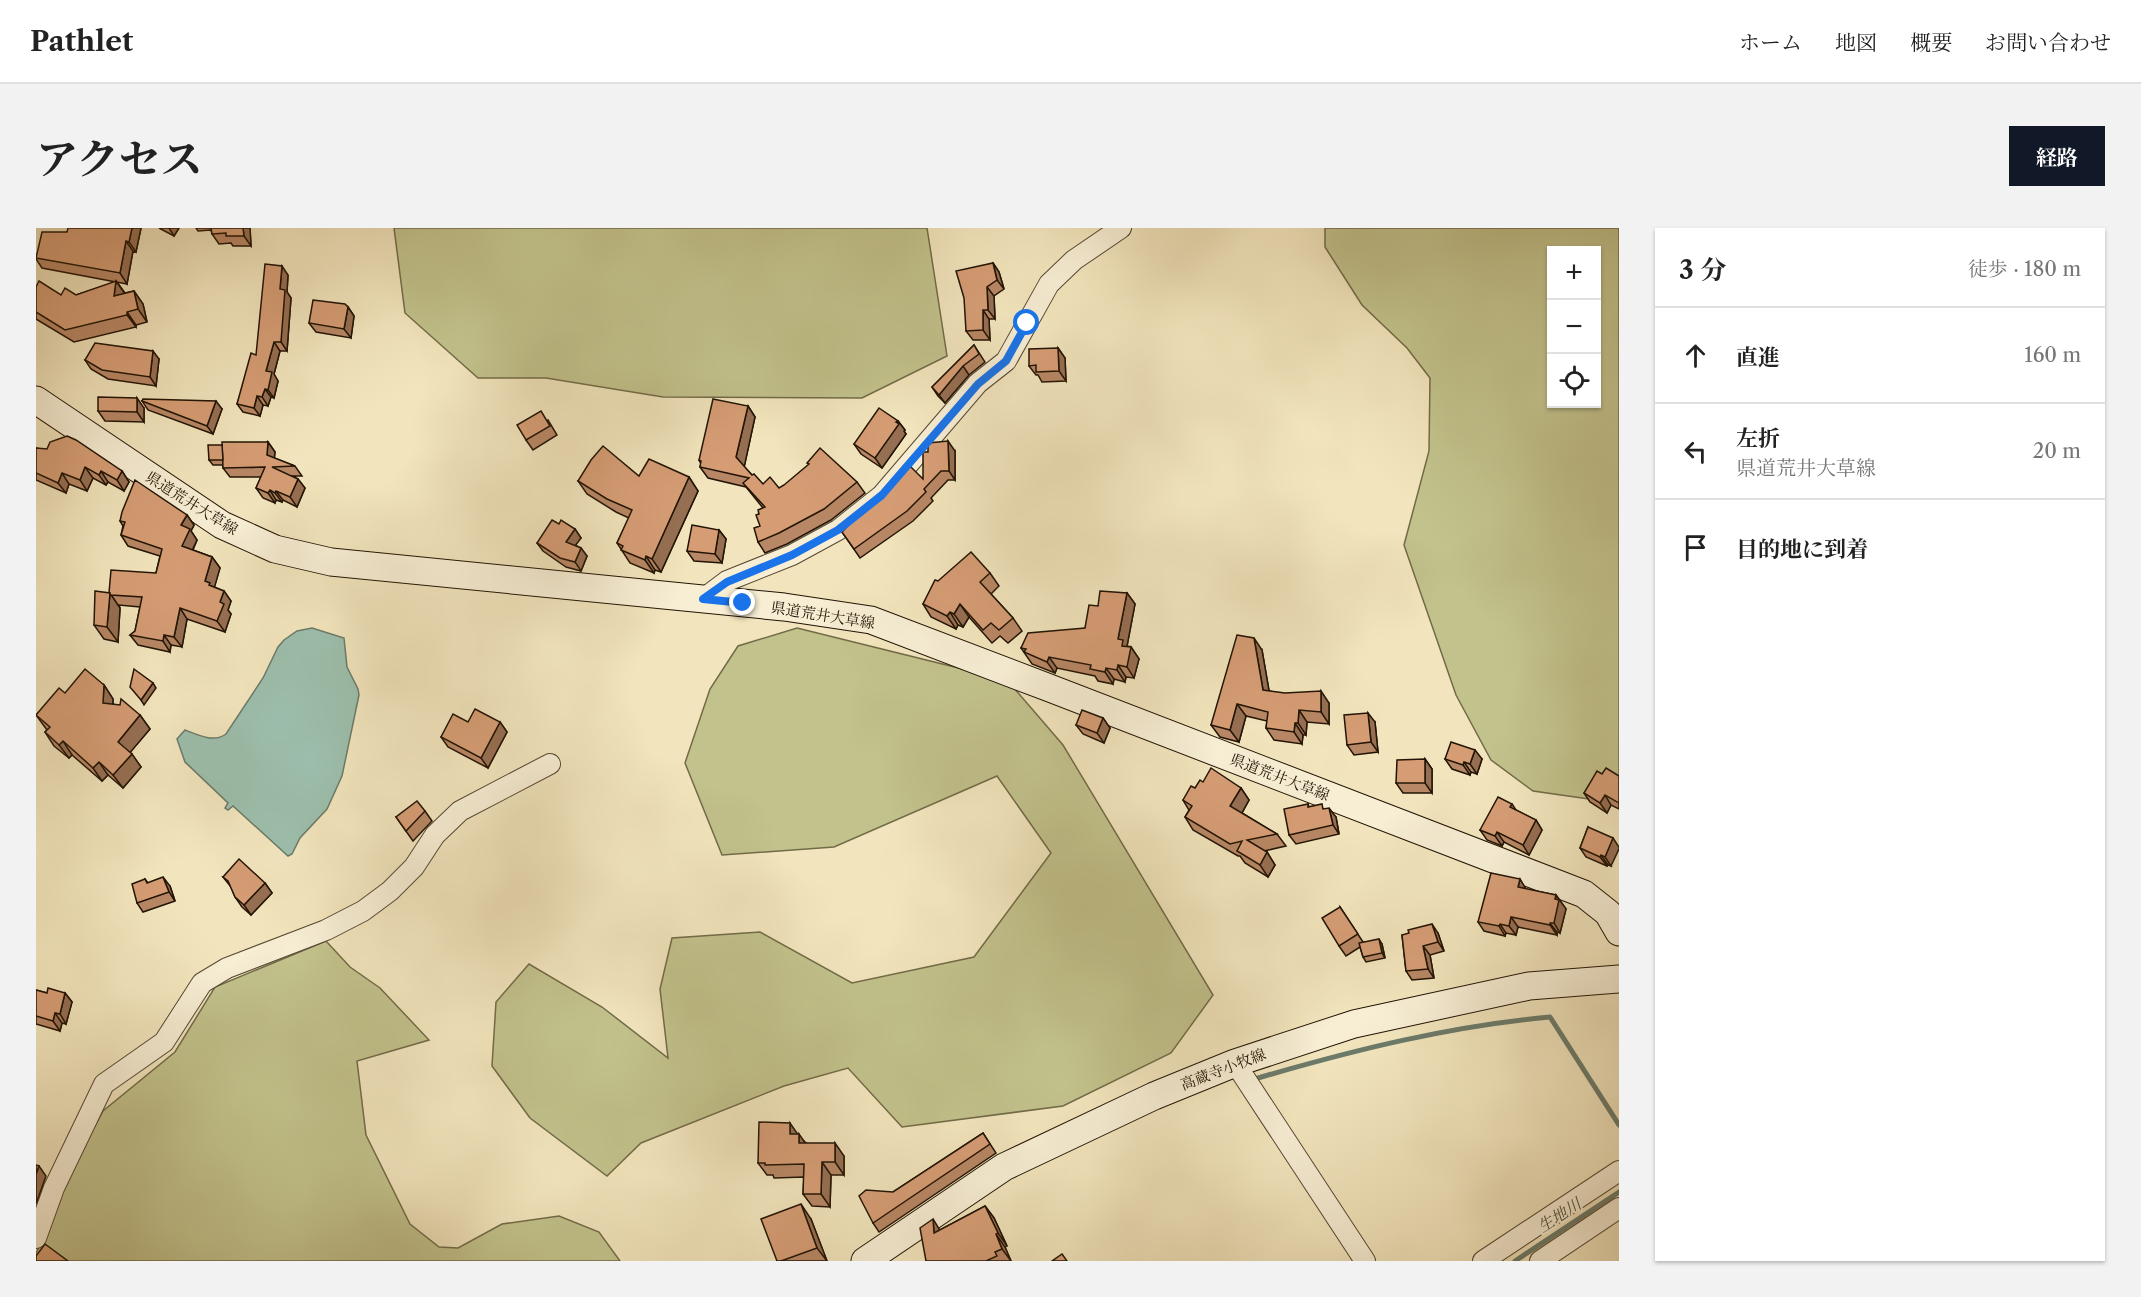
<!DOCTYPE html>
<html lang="ja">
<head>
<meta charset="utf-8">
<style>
	:root { --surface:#fff; --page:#f2f2f2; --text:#222; --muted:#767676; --line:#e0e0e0; --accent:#111827 }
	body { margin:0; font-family:"Libre Caslon Text","Noto Serif JP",serif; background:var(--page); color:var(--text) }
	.controls { position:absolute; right:18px; top:18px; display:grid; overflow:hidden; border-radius:0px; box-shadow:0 2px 4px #0004 }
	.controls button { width:54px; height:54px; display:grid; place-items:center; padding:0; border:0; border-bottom:2px solid var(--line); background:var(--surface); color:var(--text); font:30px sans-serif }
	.stop { position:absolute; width:18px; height:18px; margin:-14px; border:4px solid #1a73e8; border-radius:50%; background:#fff }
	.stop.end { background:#1a73e8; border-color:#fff; box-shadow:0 2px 6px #0008 }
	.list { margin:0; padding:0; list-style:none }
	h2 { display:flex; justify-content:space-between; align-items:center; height:78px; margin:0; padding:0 24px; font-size:26px }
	h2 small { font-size:20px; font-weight:400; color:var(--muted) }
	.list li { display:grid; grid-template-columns:39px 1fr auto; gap:18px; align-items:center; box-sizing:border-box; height:96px; padding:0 24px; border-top:2px solid var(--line) }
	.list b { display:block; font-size:22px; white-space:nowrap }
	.list p { margin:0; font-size:20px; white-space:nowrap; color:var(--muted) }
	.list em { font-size:20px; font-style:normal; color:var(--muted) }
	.icon { flex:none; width:33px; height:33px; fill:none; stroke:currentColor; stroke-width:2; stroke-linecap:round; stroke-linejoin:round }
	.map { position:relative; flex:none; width:1583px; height:1033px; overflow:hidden; border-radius:0px }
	header { display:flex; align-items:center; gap:36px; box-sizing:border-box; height:84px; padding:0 30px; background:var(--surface); border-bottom:2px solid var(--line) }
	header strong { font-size:28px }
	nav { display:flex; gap:33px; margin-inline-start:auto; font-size:21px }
	.intro { display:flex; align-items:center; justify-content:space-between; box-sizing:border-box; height:144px; padding:0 36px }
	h1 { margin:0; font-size:42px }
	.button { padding:15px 27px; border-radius:0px; background:var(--accent); color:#fff; font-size:21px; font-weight:700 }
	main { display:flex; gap:36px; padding:0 36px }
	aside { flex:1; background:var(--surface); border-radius:0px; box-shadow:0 2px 4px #0004 }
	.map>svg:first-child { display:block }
	.green { fill:#c2c28c; stroke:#726b48; stroke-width:1.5; fill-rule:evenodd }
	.water { fill:#9cbfad; stroke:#6b7b6a; stroke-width:1.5 }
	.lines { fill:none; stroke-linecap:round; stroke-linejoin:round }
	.stream { stroke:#6b7b6a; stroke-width:5 }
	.minor-casing { stroke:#564833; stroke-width:22 }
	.secondary-casing { stroke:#221405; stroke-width:29 }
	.minor { stroke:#f7eed4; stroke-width:20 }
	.secondary { stroke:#f7eed4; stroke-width:27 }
	.wall { fill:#b88765; stroke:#221405; stroke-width:1.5 }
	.shaded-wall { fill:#966e52; stroke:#221405; stroke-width:1.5 }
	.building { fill:#d69d75; stroke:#221405; stroke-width:1.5 }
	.route { stroke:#1a73e8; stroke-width:8 }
	.labels { text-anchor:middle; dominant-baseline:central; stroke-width:4.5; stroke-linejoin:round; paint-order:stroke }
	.street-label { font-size:15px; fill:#221405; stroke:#f7eed4 }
	.water-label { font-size:16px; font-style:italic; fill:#4d5040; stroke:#f7eed4 }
</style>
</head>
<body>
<header>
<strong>Pathlet</strong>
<nav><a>ホーム</a><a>地図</a><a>概要</a><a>お問い合わせ</a></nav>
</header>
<div class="intro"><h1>アクセス</h1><a class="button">経路</a></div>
<main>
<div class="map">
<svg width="1583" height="1033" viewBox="0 0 1583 1033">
	<rect width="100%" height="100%" fill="#f2e5bd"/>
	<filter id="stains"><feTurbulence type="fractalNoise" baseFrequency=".00333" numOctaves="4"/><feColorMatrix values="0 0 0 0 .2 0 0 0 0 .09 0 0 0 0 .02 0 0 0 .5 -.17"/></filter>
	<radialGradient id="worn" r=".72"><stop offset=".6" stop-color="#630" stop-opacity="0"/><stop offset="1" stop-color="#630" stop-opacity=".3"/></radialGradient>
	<!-- green -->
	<g class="green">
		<path d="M358,0H891L911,128L826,170L627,169L510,150H442L369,85Z"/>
		<path d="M1289,0H1583V569L1553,571L1497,563L1455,532L1420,467L1368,317L1393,223L1394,150L1371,120L1326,77L1289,19ZM1516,22H1560V176H1516Z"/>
		<path d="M761,400L971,452L1027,517L1177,767L1135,825L1027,878L866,899L812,840L748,858L605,915L571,948L494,890L456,838L460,774L493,736L566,779L632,830L624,761L636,710L724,704L816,755L938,729L1015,625L961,548L798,619L686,627L649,535L674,461L702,418Z"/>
		<path d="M290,713L314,739L344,760L393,812L321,833L330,907L374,996L403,1019L422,1020L466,996L523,988L563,1004L584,1033H0V1025L12,1003L29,954L67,883L139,824L179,759Z"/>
	</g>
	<!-- water -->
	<path class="water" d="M276,400L308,410L311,439L322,461L323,467L306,548L291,581L264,610L256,626L252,628L197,578L192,582L189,580L192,575L149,534L141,511L149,502C162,507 178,515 190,506L227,450L242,419L248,412L261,403Z"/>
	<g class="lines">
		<!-- stream -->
		<g class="stream">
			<path d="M1222,850C1318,822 1414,798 1514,789L1583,897"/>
			<path d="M1479,1033L1583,964"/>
		</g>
		<!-- minor casing -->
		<g class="minor-casing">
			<g id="minor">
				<path d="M667,371L691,353L756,327L802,302L846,267L942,155L970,133L1013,56L1038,32L1085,0"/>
				<path d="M1199,835L1329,1033"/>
				<path d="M0,1010L18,960L68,856L128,814L166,755L191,740L290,702L327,683L354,663L378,639L399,607L424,583L514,536"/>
				<path d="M1447,1033L1583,943"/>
				<path d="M1504,1033L1583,980"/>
			</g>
		</g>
		<!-- secondary casing -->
		<g class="secondary-casing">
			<g id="secondary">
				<path d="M0,172L186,297L239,321L295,334L748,379L835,392L1011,459L1548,666L1572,685L1583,704"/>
				<path d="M829,1033L968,939L1118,868L1199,835L1318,796L1493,758L1583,751"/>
			</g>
		</g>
		<!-- minor -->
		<use href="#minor" class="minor"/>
		<!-- secondary -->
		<use href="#secondary" class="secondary"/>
	</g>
	<!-- wall -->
	<g class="wall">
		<path d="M105,0L100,24L97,23L91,56L81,54L89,65L98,63L107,76L111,94L100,97V99L38,114L0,91V59L25,67H40L80,54L6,40L0,31V27L31,4Z"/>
		<path d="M123,0H143L138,8Z"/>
		<path d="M160,0H214L215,18H197L195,15L183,16L176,6L175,2L162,3Z"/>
		<path d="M957,35L963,44L968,61L958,68L959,91H953L954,112H937L930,103Z"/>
		<path d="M252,47L251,64L255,70L251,123H244L238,146L242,153L238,170L235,169L232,178L227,177L224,188L207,184L201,176Z"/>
		<path d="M312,79L318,88L315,110L280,104L273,95Z"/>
		<path d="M938,117L949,134L933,147L909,175L902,168L896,159Z"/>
		<path d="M1022,120L1029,130L1030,153L1006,154L1002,147H1000L993,138Z"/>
		<path d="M123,131L120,158L72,151L55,141L49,132Z"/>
		<path d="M106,173L186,181L177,206L112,182Z"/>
		<path d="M712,178L719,189L708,239L716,247L727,256L743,260L821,254L829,265L795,292L751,316L729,325L722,314L724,298L723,286L727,280L710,259L672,250L664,239L665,236L663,232Z"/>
		<path d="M108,180V194L69,193L62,183Z"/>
		<path d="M512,192L521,207L497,222L490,212Z"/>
		<path d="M862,193L869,202L868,203L870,206L846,240L825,226L818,216Z"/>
		<path d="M232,214L239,224L238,230L259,238L266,248H257L262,251L269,260L261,279L247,272L246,274L240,272L239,275L227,270L220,260L225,249H194L187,240V237H177L173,232Z"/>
		<path d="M0,220L86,243L93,254L88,263L72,254L70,257L57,250L51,263L33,256L30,265L0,252Z"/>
		<path d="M919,223V252H912L895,270L897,273L877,293L824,330L806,304L887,251Z"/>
		<path d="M603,248L653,249L662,263L625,344L619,342L618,345L594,335L581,315L593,290L580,284L551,266L542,253Z"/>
		<path d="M151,287L158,297L155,303L161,312L157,322L176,329L184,340L178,359L188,363L195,373L192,382L195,386L189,404L151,391L146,419L135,417L134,424L102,417L94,407L99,403L104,379L83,377L84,380L82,414L68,411L58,397L73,365L120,345L124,328L92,318L85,307L87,298L84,293Z"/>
		<path d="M523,296L539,301L545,310L539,317L545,320L551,328L545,343L530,339L507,323L501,315Z"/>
		<path d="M683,302L690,311L686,335L658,333L651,323Z"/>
		<path d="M954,345L963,358L955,366L977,390L986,403L972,415L964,408L956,415L933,389L927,399L922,397L920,401L895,389L887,376L902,353Z"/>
		<path d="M1091,365L1099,376L1091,418L1095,419L1103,431L1098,450L1090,449L1089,454L1078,451L1077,456L1062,453L1059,448L1021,440L1019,445L996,436L985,420L1049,400L1062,378Z"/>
		<path d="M1226,422L1233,463L1293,475V496L1271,494L1270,507H1267L1266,516L1238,512L1230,500L1231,493L1210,488L1203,514L1184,509L1175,497Z"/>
		<path d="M68,457L77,471V476L104,487L114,501L94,524L105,539L87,560L72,547L66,553L36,527L33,530L18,518L9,504L11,502L0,487L29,465Z"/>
		<path d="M1067,490L1074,500L1068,515L1047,506L1040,497Z"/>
		<path d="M432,494H464L471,504L452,540L412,519L405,509Z"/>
		<path d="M1339,494L1342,524L1318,527L1311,517Z"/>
		<path d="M1389,531L1396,541V565H1367L1360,555Z"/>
		<path d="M1409,531H1446L1441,546L1435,544L1434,547L1416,541Z"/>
		<path d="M1566,546L1583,548V581L1575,577L1571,585L1554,574L1548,565Z"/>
		<path d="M1159,560H1205L1213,572L1206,585L1241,606L1250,618L1228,623L1231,624L1239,637L1232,649L1209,635L1204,628H1202L1157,602L1149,589L1153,582L1147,572Z"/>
		<path d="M1272,576L1273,579L1289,581L1300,589L1303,606L1260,616L1253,607Z"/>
		<path d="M1476,576L1480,582L1500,592L1506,602L1493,627L1468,614L1466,618L1451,612L1444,602Z"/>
		<path d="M389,583L396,593L377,613L360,589Z"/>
		<path d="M1552,599L1575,638L1572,637L1571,638L1550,629L1544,620Z"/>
		<path d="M187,649L229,655L236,665L215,687L206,679L199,669L195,659Z"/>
		<path d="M109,651L112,655L134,658L139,673L107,684L101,675Z"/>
		<path d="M1490,661L1520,667L1530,681L1524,705L1521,704V707L1482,699L1480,707L1470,705L1469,708L1448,703L1442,694Z"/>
		<path d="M1304,679L1327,714L1346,716L1349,730L1330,734L1327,729L1324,719L1310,728L1303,718Z"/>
		<path d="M1402,705L1408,723L1394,727L1398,750L1376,752L1370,743L1366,707Z"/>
		<path d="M0,762L11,765H29L36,774L30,796L26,795L24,803L0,796Z"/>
		<path d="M947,905L960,925L843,1004L837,995L857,964Z"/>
		<path d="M761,906L770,915L808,928V947H795L794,979L776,978L767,966L768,949L738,950L737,947H731L722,935Z"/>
		<path d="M949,978L958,990L971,1018L969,1019L975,1033H890L904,1002Z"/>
		<path d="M775,991L791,1033H741Z"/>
	</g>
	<!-- shaded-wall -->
	<g class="shaded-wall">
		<path d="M96,0H105L100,24L93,14Z"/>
		<path d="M133,0H143L138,8Z"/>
		<path d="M207,0H214L215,18L208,8Z"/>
		<path d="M90,13L97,23L91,56L84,45Z"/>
		<path d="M957,35L963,44L968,61L961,52Z"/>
		<path d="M246,38L252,47L251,64L255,70L251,123L245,114L244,61Z"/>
		<path d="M80,53L89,66L78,68Z"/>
		<path d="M951,59L958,68L959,91L952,82Z"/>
		<path d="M98,63L107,76L111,94L102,81Z"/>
		<path d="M312,79L318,88L315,110L308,101Z"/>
		<path d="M947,82L953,91L954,112L947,102Z"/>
		<path d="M91,84L100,97V99L91,87Z"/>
		<path d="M238,114L244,123L238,146L242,153L238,170L232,162L230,143Z"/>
		<path d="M1022,120L1029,130L1030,153L1023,143Z"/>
		<path d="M117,123L123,131L120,158L114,149Z"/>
		<path d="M927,138L933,147L909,175L903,167Z"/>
		<path d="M229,161L235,169L232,178L226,169Z"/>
		<path d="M221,168L227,177L224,188L218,180Z"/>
		<path d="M101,170L108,180V194L101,184Z"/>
		<path d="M180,173L186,181L177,206L171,198Z"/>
		<path d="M712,178L719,189L708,240L700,229Z"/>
		<path d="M862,193L869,202L868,203L870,206L846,240L839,230Z"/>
		<path d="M912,213L919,223V252L913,243Z"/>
		<path d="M232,214L239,224L238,236L231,227Z"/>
		<path d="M49,239L57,250L51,263L44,252Z"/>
		<path d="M65,243L72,254L70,257L63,247Z"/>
		<path d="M86,243L93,254L88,263L81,252Z"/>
		<path d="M26,245L33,256L30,265L22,255Z"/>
		<path d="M653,249L662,263L625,344L616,331Z"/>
		<path d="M262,251L269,260L261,279L254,269Z"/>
		<path d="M234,262L240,272L239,275L232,265Z"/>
		<path d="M240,263L247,272L246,274L239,265Z"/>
		<path d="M151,287L158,297L155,303L161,312L153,329L146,318L145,297Z"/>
		<path d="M539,301L545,310L536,322L530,314Z"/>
		<path d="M683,302L690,311L686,335L679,326Z"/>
		<path d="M545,320L551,328L545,343L539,334Z"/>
		<path d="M610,328L619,342L618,345L609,332Z"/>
		<path d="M176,329L184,340L178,361L181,365L169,353Z"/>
		<path d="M188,363L195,373L192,382L195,386L189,404L181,393L184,374Z"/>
		<path d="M74,365L84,380L82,414L71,399Z"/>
		<path d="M1091,365L1099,376L1091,418L1094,422L1095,419L1103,431L1098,450L1091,439L1082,411Z"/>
		<path d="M924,376L933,389L927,399L918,386Z"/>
		<path d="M144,380L151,391L146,419L138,409Z"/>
		<path d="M914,384L922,397L920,401L911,388Z"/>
		<path d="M128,407L135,417L134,424L127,413Z"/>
		<path d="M1218,410L1226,422L1235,474L1227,462Z"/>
		<path d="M1013,429L1021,440L1019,445L1011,434Z"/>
		<path d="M1082,437L1090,449L1089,454L1081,442Z"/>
		<path d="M1070,440L1078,451L1077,456L1069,444Z"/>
		<path d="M117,455L120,460L108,477L105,472Z"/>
		<path d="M68,457L77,471L76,488L67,475Z"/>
		<path d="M1285,463L1293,475V496L1285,484Z"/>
		<path d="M1201,476L1210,488L1203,514L1194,502Z"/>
		<path d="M1263,482L1271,494L1270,507L1262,495Z"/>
		<path d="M1332,485L1339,494L1342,524L1335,514Z"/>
		<path d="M104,487L114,501L92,527L82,514Z"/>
		<path d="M1067,490L1074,500L1068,515L1061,505Z"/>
		<path d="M464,494L471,504L452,540L445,530Z"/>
		<path d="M1259,495L1267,507L1266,516L1258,504Z"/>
		<path d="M27,513L36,527L33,530L23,517Z"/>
		<path d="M1439,522L1446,531L1441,546L1434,536Z"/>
		<path d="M96,526L105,539L87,560L77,547Z"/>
		<path d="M1389,531L1396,541V565L1389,555Z"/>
		<path d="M63,534L72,547L66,553L57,540Z"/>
		<path d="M1428,534L1435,544L1434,547L1427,537Z"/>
		<path d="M1205,560L1213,572L1203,590L1194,578Z"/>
		<path d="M1569,567L1575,577L1571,585L1564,575Z"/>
		<path d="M1293,580L1300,589L1303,606L1297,597Z"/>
		<path d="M1500,592L1506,602L1493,627L1487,617Z"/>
		<path d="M1461,604L1468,614L1466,618L1459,608Z"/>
		<path d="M1577,610L1583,619V621L1575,638L1569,629Z"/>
		<path d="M1231,624L1239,637L1232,649L1224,637Z"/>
		<path d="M1565,627L1572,637L1571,638L1564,629Z"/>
		<path d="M127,649L134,658L139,673L133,664Z"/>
		<path d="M1484,651L1490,661L1482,659Z"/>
		<path d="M229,655L236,665L215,687L208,677Z"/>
		<path d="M1520,667L1530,681L1524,705L1518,695Z"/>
		<path d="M1475,689L1482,699L1480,707L1473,698Z"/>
		<path d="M1514,695L1521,704V707L1514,697Z"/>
		<path d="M1396,696L1402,705L1408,723L1402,714Z"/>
		<path d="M1464,696L1470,705L1469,708L1463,698Z"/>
		<path d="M1343,711L1346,716L1349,730L1346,725Z"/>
		<path d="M1387,718L1394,727L1398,750L1392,741Z"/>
		<path d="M29,765L36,774L30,796L24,786Z"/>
		<path d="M19,785L26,795L24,803L17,793Z"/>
		<path d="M754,895L763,908L754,906Z"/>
		<path d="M763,906L772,919L763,915Z"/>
		<path d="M799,915L808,928V947L799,934Z"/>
		<path d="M786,934L795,947L794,979L785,966Z"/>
		<path d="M3,938L10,948L0,976V946Z"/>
		<path d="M765,976L775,991L791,1033L781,1020Z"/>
		<path d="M949,978L958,990L971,1018L962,1005Z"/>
		<path d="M897,991L905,1004L898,1005Z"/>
		<path d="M960,1006L969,1019L975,1033L966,1021Z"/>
	</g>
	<!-- building -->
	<g class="building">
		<path d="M32,0H96L93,14L90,13L84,45L0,30L6,4H31Z"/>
		<path d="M175,0H207L208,8H190V5L176,6Z"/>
		<path d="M957,35L961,52L951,59L952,82H947V102L930,103L928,70L920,43Z"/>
		<path d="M229,36L246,38L244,61L249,62L245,114H238L230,143L236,144L232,162L229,161L226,169L221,168L218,180L201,176L215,125L220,127Z"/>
		<path d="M3,53L25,67L29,60L40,67L80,53L78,68L98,63L102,81L91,84V87L29,102L0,84V59Z"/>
		<path d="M277,72L309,76L312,79L308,101L273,95Z"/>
		<path d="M59,115L117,123L114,149L66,142L49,132Z"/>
		<path d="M938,117L943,126L927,138L903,167L896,159Z"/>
		<path d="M1022,120L1023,143L1000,144V137L993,138V121Z"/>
		<path d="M62,169L101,170V184L62,183Z"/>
		<path d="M107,171L180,173L171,198L106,173Z"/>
		<path d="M677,171L712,178L700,229L716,247L718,246L727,256L734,249L743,260L748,257L773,236L771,235L784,220L821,254L788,281L743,305L722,314L718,300L724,298L720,287L723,286L722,282L729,279L707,255L713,250L664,239L665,233L663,232Z"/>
		<path d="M843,180L862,193L860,194L863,196L839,230L818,216Z"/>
		<path d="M505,183L514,198L490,212L481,197Z"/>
		<path d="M31,208L40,212L86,243L81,252L65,243L63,247L49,239L44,252L26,245L22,255L0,245V220L11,221L14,214Z"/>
		<path d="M912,213L913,243H905L888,261L890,264L871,283L818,321L806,304L825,284L848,265L873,237L887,251V224H892V215Z"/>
		<path d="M186,214H232L231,227L259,238L236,239L262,251L254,269L240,263L239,265L234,262L232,265L220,260L229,239L187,240Z"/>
		<path d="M172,217H186L187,232H173Z"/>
		<path d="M567,218L603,248L613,231L653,249L616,331L610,328L609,332L585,322L587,318L581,315L596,282L571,271L542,253L555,232Z"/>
		<path d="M99,252L151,287L145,297L154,301L146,318L176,329L169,353L174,355L173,357L188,363L184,374L188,376L181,393L144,380L138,409L128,407L127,413L94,407L99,403L106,369L75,367L73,365L75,342L120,345L126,321L85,307L89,294L84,293L86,284Z"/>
		<path d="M516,292L523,296L525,292L539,301L530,314L545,320L539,334L524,330L501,315Z"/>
		<path d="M656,297L683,302L679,326L651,323Z"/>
		<path d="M935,324L954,345L944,354L977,390L963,402L955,395L947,402L924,376L918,386L914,384L911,388L887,376L899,352L902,353Z"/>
		<path d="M59,363L74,365L71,399L58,397Z"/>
		<path d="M1064,363L1091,365L1082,411L1087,412L1086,418L1095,419L1091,439L1082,437L1081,442L1070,440L1069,444L1054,441L1055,437L1013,429L1011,434L988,424L990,421L985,420L992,405L1049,400L1053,377L1062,378Z"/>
		<path d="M1201,407L1218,410L1227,462L1249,465L1285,463V484L1263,482L1262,495H1259L1258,504L1230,500L1232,484L1201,476L1194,502L1175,497Z"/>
		<path d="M49,441L68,457L67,475L84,477L85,471L104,487L82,514L96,526L77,547L63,534L57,540L27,513L23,517L9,504L14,499L0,487L23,460L29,465Z"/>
		<path d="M98,441L117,455L105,472L94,459Z"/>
		<path d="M439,481L464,494L445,530L405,509L417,486L432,494Z"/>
		<path d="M1046,482L1067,490L1061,505L1040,497Z"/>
		<path d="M1332,485L1335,514L1311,517L1308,487Z"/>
		<path d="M1415,514L1439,522L1434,536L1428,534L1427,537L1409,531Z"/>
		<path d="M1389,531V555H1360L1361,532Z"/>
		<path d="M1175,540L1205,560L1194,578L1241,606L1211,612L1231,624L1224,637L1201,623L1206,613L1194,616L1149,589L1156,578L1147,572L1155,558L1159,560L1164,552L1167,554Z"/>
		<path d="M1570,540L1583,548V575L1569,567L1564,575L1548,565L1561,543L1566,546Z"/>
		<path d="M1462,569L1476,576L1474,579L1500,592L1487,617L1461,604L1459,608L1444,602Z"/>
		<path d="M381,573L389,583L370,603L360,589Z"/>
		<path d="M1272,576V579L1286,576L1287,581L1293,580L1297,597L1253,607L1248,581Z"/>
		<path d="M1552,599L1577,610L1569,629L1565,627L1564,629L1544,620Z"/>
		<path d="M203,631L229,655L208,677L199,669L192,653L187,649Z"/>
		<path d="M1455,645L1484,651L1482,659L1520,667L1519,671L1523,672L1518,695H1514V697L1475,689L1473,698L1464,696L1463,698L1442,694Z"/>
		<path d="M127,649L133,664L101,675L96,656L109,651L111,655Z"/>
		<path d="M1304,679L1322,706L1303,718L1286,690Z"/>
		<path d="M1396,696L1402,714L1387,718L1392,741L1370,743L1366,707L1373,705L1372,702Z"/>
		<path d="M1343,711L1346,725L1327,729L1323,715Z"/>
		<path d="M12,760L29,765L24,786L19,785L17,793L0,788V762L11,765Z"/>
		<path d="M723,894L754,895V906H763V915H799V934H786L785,966H767L768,936L729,937V935H722Z"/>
		<path d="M947,905L954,916L837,995L823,968L830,962L857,964Z"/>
		<path d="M0,937L3,938L0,946Z"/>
		<path d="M765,976L781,1020L745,1033H741L725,991Z"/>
		<path d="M949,978L962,1005L960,1006L966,1021L959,1024L961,1028L950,1033H890L884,1000L897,991L898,1005Z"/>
		<path d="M9,1016L32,1033H0V1028Z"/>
		<path d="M1026,1026L1031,1033H1016Z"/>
	</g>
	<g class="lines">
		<!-- route -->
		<path class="route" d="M707,375L667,371L691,354L756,327L802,302L846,267L942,156L970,133L991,95"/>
	</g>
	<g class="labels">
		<!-- street labels -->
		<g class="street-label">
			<text transform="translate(156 275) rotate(32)">県道荒井大草線</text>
			<text transform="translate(787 387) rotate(9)">県道荒井大草線</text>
			<text transform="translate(1244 549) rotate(21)">県道荒井大草線</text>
			<text transform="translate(1187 841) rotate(-21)">高蔵寺小牧線</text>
		</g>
		<!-- water labels -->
		<g class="water-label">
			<text transform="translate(1523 987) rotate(-33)">生地川</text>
		</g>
	</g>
	<rect width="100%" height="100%" filter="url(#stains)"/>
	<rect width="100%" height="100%" fill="url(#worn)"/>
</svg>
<div class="controls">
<button>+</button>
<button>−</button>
<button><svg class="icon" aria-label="locate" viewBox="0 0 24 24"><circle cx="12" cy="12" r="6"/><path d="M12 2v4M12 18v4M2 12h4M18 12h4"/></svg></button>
</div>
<div class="stop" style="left:991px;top:95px"></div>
<div class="stop end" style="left:707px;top:375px"></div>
</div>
<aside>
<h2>3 分<small>徒歩 · 180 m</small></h2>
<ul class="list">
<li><svg class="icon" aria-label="ahead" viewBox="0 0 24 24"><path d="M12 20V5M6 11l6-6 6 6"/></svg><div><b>直進</b></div><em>160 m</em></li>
<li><svg class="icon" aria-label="left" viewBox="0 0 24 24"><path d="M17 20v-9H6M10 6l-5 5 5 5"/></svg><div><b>左折</b><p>県道荒井大草線</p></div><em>20 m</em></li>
<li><svg class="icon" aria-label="arrive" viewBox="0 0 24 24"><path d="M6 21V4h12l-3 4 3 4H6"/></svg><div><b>目的地に到着</b></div></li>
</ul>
</aside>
</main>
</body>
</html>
